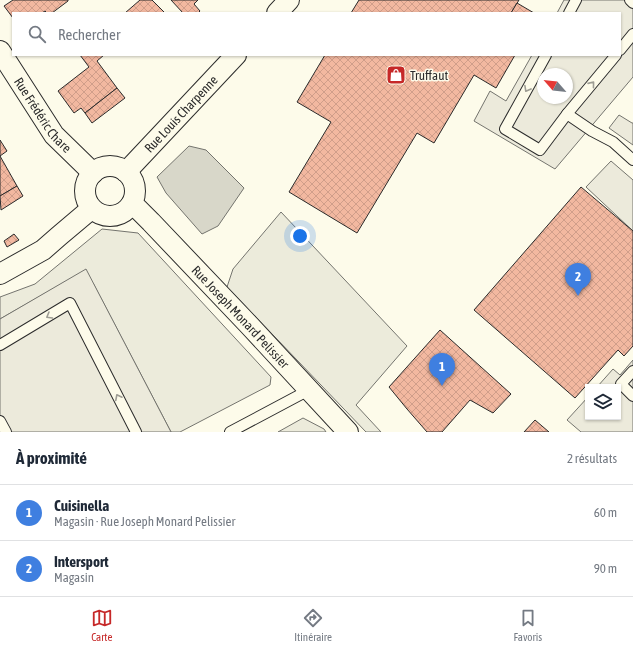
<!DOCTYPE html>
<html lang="fr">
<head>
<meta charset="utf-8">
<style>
	:root { --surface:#fff; --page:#f2f2f3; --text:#1f2937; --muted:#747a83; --line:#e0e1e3; --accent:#c62828 }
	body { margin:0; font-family:"Asap Condensed",sans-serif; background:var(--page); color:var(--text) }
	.controls { position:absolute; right:12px; bottom:12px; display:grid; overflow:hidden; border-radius:0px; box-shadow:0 1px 3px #0004 }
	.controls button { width:36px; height:36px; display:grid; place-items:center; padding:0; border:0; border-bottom:1px solid var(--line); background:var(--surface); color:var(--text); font:20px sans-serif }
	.compass { position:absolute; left:537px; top:68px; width:36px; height:36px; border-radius:50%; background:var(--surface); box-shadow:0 1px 3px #0004; rotate:298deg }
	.you { position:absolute; left:300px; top:236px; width:14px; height:14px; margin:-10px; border:3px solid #fff; border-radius:50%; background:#1a73e8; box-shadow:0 0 0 6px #1a73e833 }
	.badge { display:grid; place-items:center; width:26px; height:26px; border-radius:50%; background:var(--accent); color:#fff; font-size:13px; font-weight:700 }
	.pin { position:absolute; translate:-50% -33px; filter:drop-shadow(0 1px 2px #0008) }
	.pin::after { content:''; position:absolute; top:21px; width:14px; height:12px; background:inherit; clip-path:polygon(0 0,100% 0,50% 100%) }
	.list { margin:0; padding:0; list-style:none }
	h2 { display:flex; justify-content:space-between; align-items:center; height:52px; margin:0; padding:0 16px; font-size:17px }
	h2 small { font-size:13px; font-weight:400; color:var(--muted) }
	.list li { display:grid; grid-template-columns:26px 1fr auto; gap:12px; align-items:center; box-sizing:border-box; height:56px; padding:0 16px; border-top:1px solid var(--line) }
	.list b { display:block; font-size:15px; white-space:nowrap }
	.list p { margin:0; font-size:13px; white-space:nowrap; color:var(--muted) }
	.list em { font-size:13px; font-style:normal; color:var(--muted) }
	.icon { flex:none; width:22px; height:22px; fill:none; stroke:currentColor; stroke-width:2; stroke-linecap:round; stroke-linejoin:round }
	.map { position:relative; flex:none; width:633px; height:432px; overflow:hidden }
	.search { position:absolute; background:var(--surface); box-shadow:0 1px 3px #0004; left:12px; right:12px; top:12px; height:44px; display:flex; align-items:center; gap:10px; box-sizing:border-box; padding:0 14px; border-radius:0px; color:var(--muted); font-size:15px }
	.sheet { height:164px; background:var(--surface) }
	nav { display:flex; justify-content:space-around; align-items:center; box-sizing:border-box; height:56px; border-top:1px solid var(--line); background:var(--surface); font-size:11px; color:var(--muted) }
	nav a { display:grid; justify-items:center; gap:2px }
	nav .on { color:var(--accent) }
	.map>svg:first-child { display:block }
	.green { fill:#ecebdb; stroke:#74746e }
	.parking { fill:#eceadb; stroke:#74746e; fill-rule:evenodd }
	.water { fill:#d8d7c9; stroke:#74746e }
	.building { fill:url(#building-cross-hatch); stroke:#2b2b2b }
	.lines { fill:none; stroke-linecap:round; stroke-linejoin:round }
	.service-casing { stroke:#2b2b2b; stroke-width:12 }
	.minor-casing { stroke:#2b2b2b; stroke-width:22 }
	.service { stroke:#fdfbea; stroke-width:10 }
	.minor { stroke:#fdfbea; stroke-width:20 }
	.oneway { stroke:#9e9d94 }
	.labels { text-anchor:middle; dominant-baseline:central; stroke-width:3; stroke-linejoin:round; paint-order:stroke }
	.poi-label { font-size:13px; fill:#2b2b2b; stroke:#fdfbea; text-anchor:start }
	.street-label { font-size:13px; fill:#2b2b2b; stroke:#fdfbea }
</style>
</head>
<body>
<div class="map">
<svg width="633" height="432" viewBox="0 0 633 432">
	<defs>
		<pattern id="building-cross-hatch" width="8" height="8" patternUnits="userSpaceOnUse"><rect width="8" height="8" fill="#f2b8a0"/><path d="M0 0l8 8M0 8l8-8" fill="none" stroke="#d09e8a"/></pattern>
	</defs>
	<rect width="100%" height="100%" fill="#fdfbea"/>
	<!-- green -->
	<g class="green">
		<path d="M281,212L407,346L356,405L381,432H366L227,287L233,269Z"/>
		<path d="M102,229L138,233L271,377L270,385L180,432H171L93,283L72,278L0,319V297L35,284Z"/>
		<path d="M303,418L324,429L326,432H278Z"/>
	</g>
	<!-- parking -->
	<g class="parking">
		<path d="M564,0H633V77L555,169L474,121L490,91L506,101L532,55H620V13H557ZM543,74H567V98H543Z"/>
		<path d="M619,115L632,123H633V145L609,128Z"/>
		<path d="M611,161L633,180V231L586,187Z"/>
		<path d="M86,269L171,432H0V319Z"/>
		<path d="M633,360V432H581L567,420L588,397V417H618V387H597L613,369L620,375Z"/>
	</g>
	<!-- water -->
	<path class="water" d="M189,146L206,150L244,188L218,226L202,234L166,193L157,177Z"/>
	<!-- building -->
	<g class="building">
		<path d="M13,0H68V1L52,13H47L45,11L42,13H13V18L4,6Z"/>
		<path d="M140,0H152L165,13H125Z"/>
		<path d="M171,0H198L194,4L200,11L198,13H183Z"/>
		<path d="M359,0H519L511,13H351Z"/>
		<path d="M517,3L534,13H511Z"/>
		<path d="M80,55H104L97,61L117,88L85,113L81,108L74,113L58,91L89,67Z"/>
		<path d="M325,55H515L496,88L474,75L434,143L417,133L357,233L289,192L331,122L297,102Z"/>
		<path d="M117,88L125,98L92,123L85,113Z"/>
		<path d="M0,140L7,151L0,156Z"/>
		<path d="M0,156L17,186L0,196Z"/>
		<path d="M17,186L23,196L1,210L0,196Z"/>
		<path d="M581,187L633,231V346L624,356L618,350L575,398L474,310Z"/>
		<path d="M14,234L19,240L7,247L4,241Z"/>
		<path d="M440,330L511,394L493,413L470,400L442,432H427L407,409L389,387Z"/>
		<path d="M535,420L549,432H524Z"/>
	</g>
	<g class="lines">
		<!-- service casing -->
		<g class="service-casing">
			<g id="service">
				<path d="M630,0L633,3"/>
				<path d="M569,13L576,0"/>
				<path d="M620,50L633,34"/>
				<path d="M546,55L505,129L540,150L567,114L616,55"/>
				<path d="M567,114L592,131L613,142L633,160"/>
				<path d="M0,345L70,303L136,432"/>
				<path d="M633,371L621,384L633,396"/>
				<path d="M0,421L6,432"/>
				<path d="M230,432L309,390"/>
			</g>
		</g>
		<!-- minor casing -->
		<g class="minor-casing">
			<g id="minor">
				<path d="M277,13L289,0"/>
				<path id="s1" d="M0,51L54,135L93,173"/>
				<circle cx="110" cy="191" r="25"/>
				<path id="s2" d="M126,172L236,55"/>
				<path id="s3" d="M131,205L138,209L151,222L249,325L348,432"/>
				<path d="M0,274L43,250L59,236L91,209"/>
			</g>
		</g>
		<!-- service -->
		<use href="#service" class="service"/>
		<!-- minor -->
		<use href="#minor" class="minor"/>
	</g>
	<!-- one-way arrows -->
	<defs><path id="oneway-chevron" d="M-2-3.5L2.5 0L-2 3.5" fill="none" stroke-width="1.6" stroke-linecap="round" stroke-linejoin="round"/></defs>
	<g class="oneway">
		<use href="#oneway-chevron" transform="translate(592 84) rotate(-51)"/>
		<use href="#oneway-chevron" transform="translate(527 89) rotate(119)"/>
		<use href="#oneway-chevron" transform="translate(49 316) rotate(150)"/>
		<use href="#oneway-chevron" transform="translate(118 397) rotate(-117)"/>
	</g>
	<!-- icons -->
	<defs>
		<g id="shop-square" transform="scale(1)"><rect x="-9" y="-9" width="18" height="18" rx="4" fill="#c62828" stroke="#fdfbea"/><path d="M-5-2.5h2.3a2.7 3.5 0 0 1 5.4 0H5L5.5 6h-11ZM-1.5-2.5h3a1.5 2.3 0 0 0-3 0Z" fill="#fff"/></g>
	</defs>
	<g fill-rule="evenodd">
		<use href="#shop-square" x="396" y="75"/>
	</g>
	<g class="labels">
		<!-- poi labels -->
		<g class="poi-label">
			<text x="410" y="75">Truffaut</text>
		</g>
		<!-- street labels -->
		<g class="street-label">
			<text stroke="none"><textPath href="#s2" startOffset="80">Rue Louis Charpenne</textPath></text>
			<text stroke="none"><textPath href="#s1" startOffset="77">Rue Frédéric Chare</textPath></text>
			<text stroke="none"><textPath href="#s3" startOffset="157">Rue Joseph Monard Pelissier</textPath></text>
		</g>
	</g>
</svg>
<div class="controls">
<button><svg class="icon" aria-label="layers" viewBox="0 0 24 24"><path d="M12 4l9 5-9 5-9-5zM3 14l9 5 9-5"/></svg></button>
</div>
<svg class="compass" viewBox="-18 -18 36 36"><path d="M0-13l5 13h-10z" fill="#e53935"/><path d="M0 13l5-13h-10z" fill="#747a83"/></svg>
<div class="you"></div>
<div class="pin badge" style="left:442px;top:386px;background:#3f7fe0">1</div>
<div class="pin badge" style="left:578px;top:296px;background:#3f7fe0">2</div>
<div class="search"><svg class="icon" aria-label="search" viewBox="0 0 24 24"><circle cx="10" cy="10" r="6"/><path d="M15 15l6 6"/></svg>Rechercher</div>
</div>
<section class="sheet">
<h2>À proximité<small>2 résultats</small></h2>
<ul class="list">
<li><span class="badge" style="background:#3f7fe0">1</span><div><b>Cuisinella</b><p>Magasin · Rue Joseph Monard Pelissier</p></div><em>60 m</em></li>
<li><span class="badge" style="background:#3f7fe0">2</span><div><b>Intersport</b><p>Magasin</p></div><em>90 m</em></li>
</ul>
</section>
<nav>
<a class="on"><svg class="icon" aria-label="map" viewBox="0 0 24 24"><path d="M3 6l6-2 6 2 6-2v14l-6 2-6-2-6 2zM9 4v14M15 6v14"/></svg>Carte</a>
<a><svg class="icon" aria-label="directions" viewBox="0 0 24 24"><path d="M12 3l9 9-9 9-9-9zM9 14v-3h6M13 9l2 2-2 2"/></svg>Itinéraire</a>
<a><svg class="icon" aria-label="saved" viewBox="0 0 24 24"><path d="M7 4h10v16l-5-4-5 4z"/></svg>Favoris</a>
</nav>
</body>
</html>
